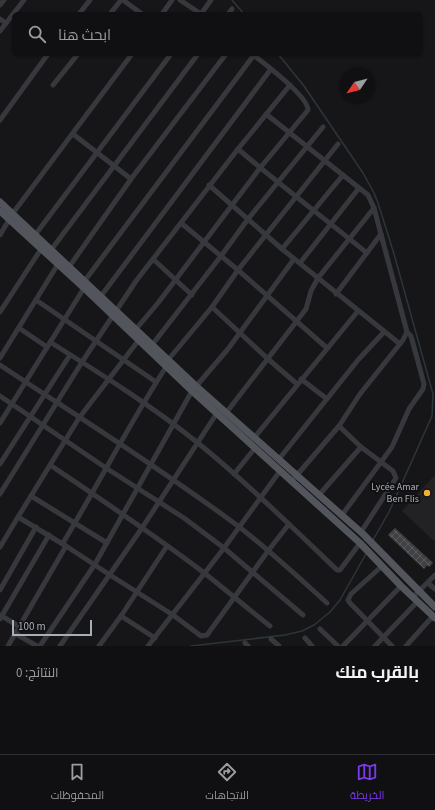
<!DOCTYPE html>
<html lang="ar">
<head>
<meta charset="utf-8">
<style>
	:root { --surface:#101012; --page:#19191b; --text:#f1f3f6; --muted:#9c9d9f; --line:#303032; --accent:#7c3aed }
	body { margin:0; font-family:"Source Sans 3",Cairo,sans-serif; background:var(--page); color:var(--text); direction:rtl }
	.compass { position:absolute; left:339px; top:68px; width:36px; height:36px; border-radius:50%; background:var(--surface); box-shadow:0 1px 3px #0004; rotate:235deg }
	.scale { position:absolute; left:12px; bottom:10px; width:80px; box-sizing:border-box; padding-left:4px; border:2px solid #a8adb8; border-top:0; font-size:11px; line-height:14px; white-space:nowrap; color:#a8adb8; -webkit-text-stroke:3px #111113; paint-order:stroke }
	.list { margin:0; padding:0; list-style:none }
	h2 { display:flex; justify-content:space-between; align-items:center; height:52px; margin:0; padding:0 16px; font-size:17px }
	h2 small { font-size:13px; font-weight:400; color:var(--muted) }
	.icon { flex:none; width:22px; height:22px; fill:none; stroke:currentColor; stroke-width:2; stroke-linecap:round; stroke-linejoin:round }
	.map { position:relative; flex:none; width:435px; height:646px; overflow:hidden; direction:ltr }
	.search { position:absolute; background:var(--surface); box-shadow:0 1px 3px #0004; left:12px; right:12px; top:12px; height:44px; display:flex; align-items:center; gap:10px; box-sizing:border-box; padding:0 14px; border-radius:6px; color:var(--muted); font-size:15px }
	.sheet { height:108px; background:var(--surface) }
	nav { display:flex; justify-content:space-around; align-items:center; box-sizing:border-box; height:56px; border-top:1px solid var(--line); background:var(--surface); font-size:11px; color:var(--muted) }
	nav a { display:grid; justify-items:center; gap:2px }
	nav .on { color:var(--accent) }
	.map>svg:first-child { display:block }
	.built { fill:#222225 }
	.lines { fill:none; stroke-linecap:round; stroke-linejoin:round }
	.stream { stroke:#2c353c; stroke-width:1.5 }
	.building { fill:url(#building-cross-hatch); stroke:#303034 }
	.minor { stroke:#37383d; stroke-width:5 }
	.major { stroke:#53555c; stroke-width:7 }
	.poi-dot { fill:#f2b134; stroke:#111113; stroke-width:1.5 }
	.labels { text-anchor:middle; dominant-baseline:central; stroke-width:4; stroke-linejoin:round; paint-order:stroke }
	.poi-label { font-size:10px; fill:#a8adb8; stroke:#111113; text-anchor:end }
</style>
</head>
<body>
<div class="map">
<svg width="435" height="646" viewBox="0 0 435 646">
	<defs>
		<pattern id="building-cross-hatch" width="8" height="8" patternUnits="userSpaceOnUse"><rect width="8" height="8" fill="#404145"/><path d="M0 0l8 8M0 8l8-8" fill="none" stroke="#595a5e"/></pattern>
	</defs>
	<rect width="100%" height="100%" fill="#161618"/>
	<!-- built -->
	<path class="built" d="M435,475V541H434L402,511Z"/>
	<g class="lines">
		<!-- stream -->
		<g class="stream">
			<path d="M232,0L244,14"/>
			<path d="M278,54L304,86L363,173L374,193L378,203L394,254L433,394L432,416L389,512L373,540"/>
			<path d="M191,646L285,635L302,631L314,625L330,612L340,600L367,552"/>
		</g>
	</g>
	<!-- building -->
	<path class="building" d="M395,528L433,563L429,567L427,565L424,569L388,535Z"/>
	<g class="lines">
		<!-- minor -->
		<g class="minor">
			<path d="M123,0L142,14"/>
			<path d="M180,0L201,14"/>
			<path d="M0,5L4,0"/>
			<path d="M79,14L90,0"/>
			<path d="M110,14L121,0"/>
			<path d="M162,14L172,0"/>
			<path d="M201,14L211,0"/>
			<path d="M228,14L232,9"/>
			<path d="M0,19L6,23"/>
			<path d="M0,31L24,0"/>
			<path d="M53,85L78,54"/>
			<path d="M266,114L368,195L374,208L407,332L403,340L360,394L339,426L291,482"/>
			<path d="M0,120L48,54"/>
			<path d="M73,134L131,179"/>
			<path d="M238,149C280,185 324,218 367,253"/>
			<path d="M209,185L282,249L400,344"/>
			<path d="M181,223L238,270L327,348"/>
			<path d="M0,235L13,213L132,54"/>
			<path d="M35,235L171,54"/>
			<path d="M282,249L343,175"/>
			<path d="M51,250L198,54"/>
			<path d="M153,259L192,295"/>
			<path d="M300,263L359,188"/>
			<path d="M69,267L131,179L226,54"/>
			<path d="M83,283L254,55"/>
			<path d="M336,294L381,234"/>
			<path d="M101,296L271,69"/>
			<path d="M36,300L156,382"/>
			<path d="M212,307L268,359L297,384"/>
			<path d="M0,312L43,246"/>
			<path d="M19,328L47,347"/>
			<path d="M136,329L158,303L260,168L308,110C308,96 264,63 252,54"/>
			<path d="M50,342C101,374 152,406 198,443C247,483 292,527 337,570H340L360,543"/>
			<path d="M152,345L221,256L248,219L323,127"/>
			<path d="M0,358L58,264"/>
			<path d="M168,360L212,307L238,270L338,144"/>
			<path d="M0,365C80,418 161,469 238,526C269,550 298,577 327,603"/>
			<path d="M301,379L327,399"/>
			<path d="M0,396L106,468L184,518L224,548L303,615"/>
			<path d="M226,413L306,309L311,291L318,278L374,208"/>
			<path d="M0,423L84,288"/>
			<path d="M339,426L361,447L393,471L396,478L361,532"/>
			<path d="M254,438L358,311"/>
			<path d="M279,459L358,360L384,332"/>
			<path d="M0,464L70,355"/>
			<path d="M50,465C102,500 153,534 203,572C226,590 247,608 270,626"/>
			<path d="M234,474L255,448"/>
			<path d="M0,494L82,362L136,281L238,149L290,85"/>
			<path d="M319,495L361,447"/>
			<path d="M31,496L107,543"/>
			<path d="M342,515L392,447L409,409L423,389L424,384L417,358L411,336L407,332"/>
			<path d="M18,517L66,546L110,575L173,615L201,636L207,635L268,551L289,524"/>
			<path d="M63,543C98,485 129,424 166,367"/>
			<path d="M0,547L18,517L79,418L138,341"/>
			<path d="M382,566L351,594L348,600L350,603L392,646"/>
			<path d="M428,583L435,589"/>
			<path d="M0,590L36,527"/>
			<path d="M413,597L435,575"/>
			<path d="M0,615L20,627"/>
			<path d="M121,616L155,638"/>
			<path d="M0,619L49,535"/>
			<path d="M320,629L338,646"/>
			<path d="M16,634L37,646"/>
			<path d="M305,638L312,646"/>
			<path d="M271,639L279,646"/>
			<path d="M245,643L248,646"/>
			<path d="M8,646L66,546"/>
			<path d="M40,646L95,564L192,391L228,349L294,259"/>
			<path d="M60,646L142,528L217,413"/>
			<path d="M99,646L121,616L167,546"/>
			<path d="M148,646L224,548L280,471"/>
			<path d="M343,646L401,586"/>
			<path d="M375,646L418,601"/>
			<path d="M406,646L433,616"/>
		</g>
		<!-- major -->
		<g class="major">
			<path d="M0,202L196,386L363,534L435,607"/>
			<path d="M0,211L84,288L192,391L360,543L401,586L435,618"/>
		</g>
	</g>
	<!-- markers -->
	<circle class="poi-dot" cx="427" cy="493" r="4"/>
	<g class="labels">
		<!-- poi labels -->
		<g class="poi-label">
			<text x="419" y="487">Lycée Amar<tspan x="419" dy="12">Ben Flis</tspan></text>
		</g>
	</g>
</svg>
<svg class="compass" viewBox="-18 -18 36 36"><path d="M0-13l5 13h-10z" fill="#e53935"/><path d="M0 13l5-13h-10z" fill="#9c9d9f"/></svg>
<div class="scale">100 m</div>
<div class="search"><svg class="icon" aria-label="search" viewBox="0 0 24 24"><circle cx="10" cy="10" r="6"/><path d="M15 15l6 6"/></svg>ابحث هنا</div>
</div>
<section class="sheet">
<h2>بالقرب منك<small>النتائج: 0</small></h2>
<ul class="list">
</ul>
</section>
<nav>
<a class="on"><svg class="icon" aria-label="map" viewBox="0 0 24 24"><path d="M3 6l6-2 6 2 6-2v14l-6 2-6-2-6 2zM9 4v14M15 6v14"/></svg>الخريطة</a>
<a><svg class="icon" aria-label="directions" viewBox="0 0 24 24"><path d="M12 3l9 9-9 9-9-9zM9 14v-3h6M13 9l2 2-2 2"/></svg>الاتجاهات</a>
<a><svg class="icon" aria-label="saved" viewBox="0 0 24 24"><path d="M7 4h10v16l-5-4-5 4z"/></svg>المحفوظات</a>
</nav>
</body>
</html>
